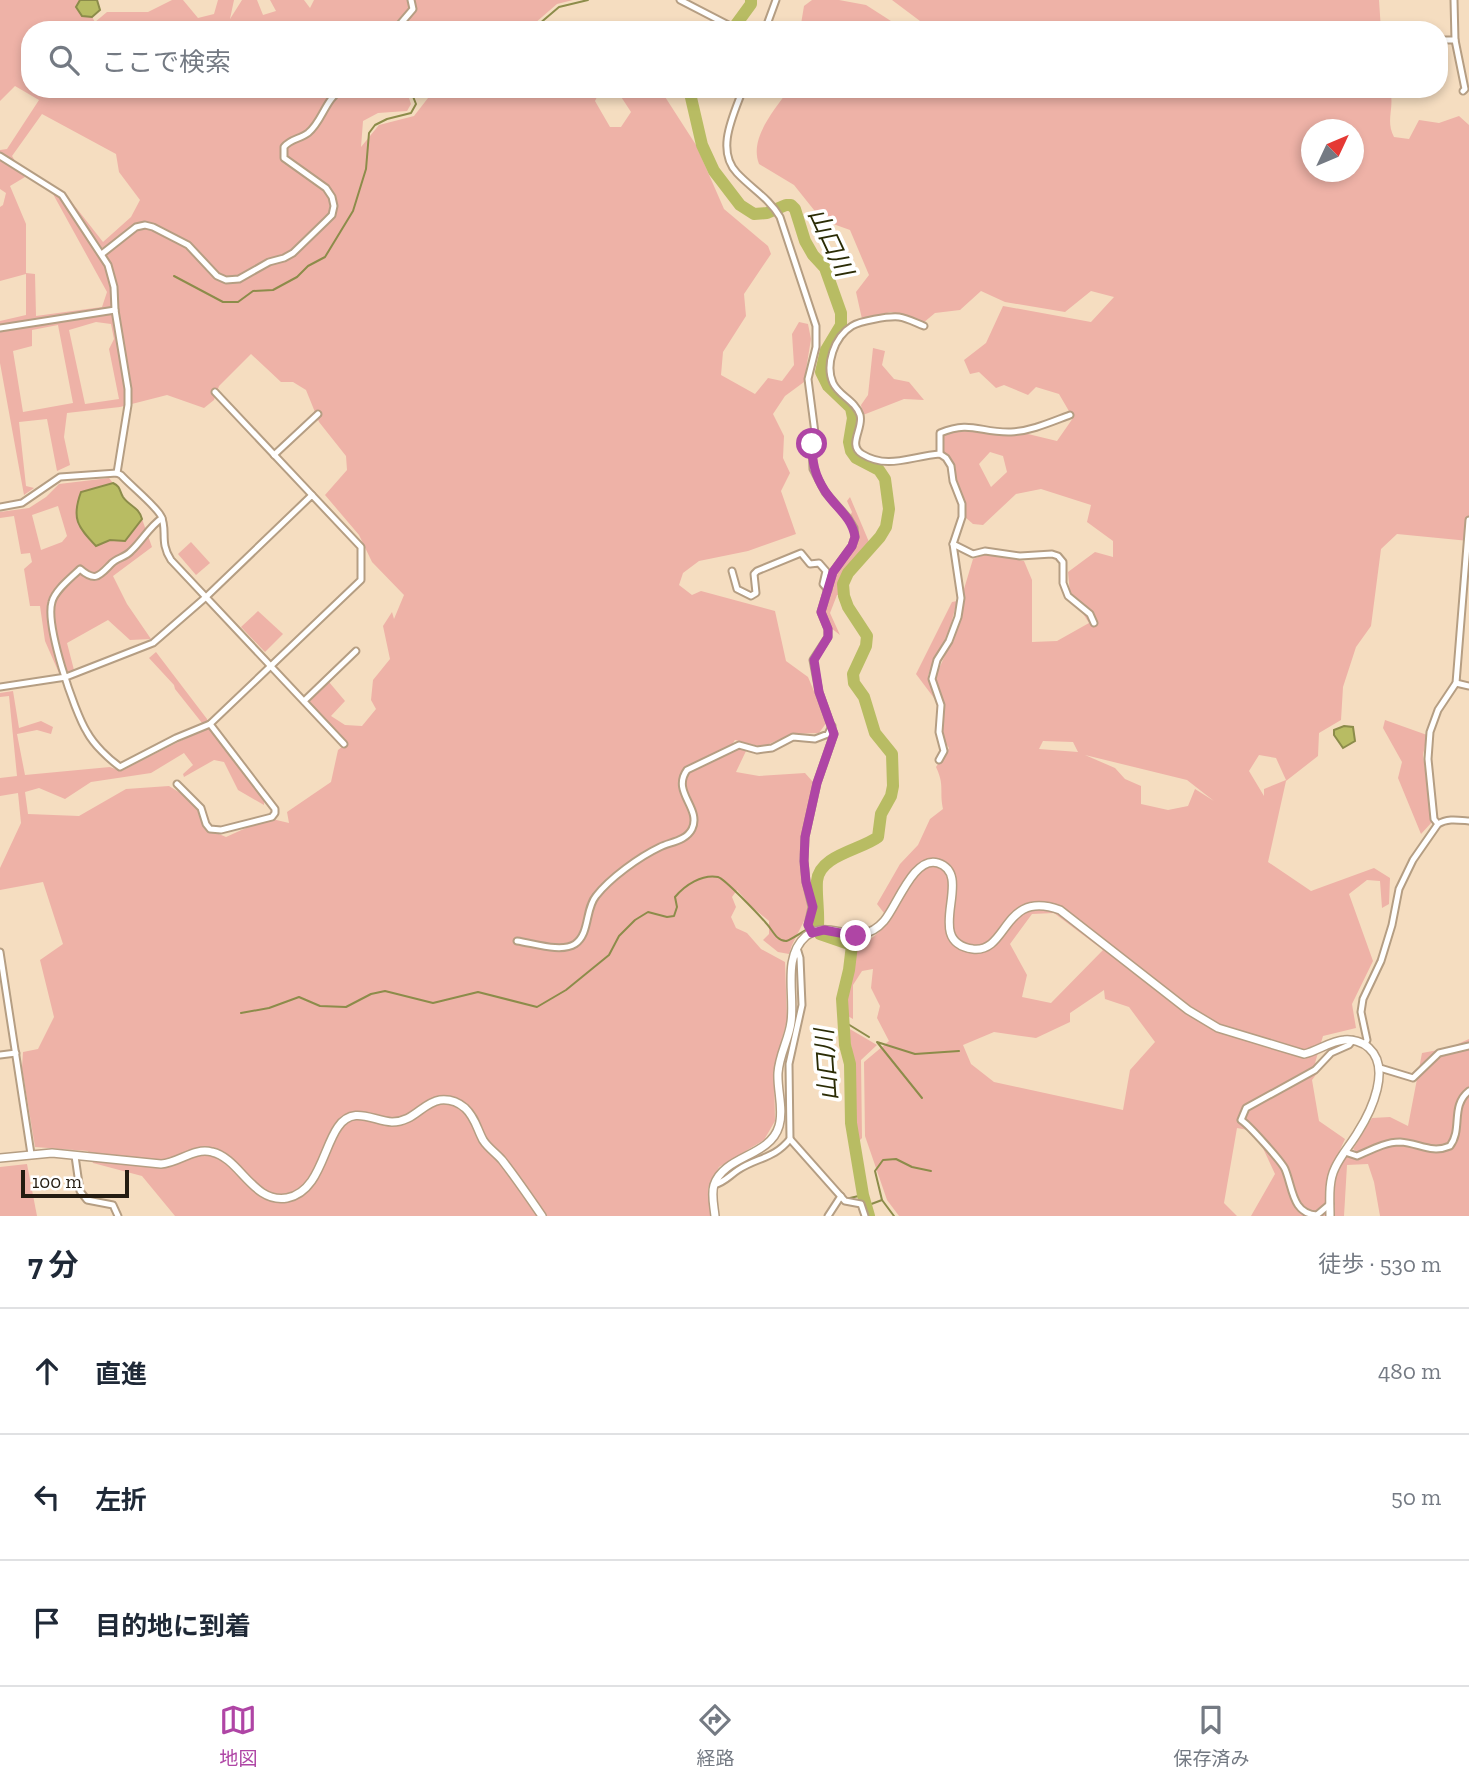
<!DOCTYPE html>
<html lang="ja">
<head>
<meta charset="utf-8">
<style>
	:root { --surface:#fff; --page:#f6f6f7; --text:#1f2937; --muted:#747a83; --line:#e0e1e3; --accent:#af45a5 }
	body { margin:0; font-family:"Zilla Slab","Noto Sans JP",serif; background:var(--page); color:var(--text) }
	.compass { position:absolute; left:1301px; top:119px; width:63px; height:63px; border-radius:50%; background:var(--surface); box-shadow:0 4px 10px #0003; rotate:46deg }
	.scale { position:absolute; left:21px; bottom:18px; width:108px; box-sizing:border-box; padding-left:7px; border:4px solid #241c11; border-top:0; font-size:19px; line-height:24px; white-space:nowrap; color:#241c11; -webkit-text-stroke:5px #fff; paint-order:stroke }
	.stop { position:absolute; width:21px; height:21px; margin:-16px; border:5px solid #af45a5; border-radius:50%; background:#fff }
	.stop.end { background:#af45a5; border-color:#fff; box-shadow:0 2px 7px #0008 }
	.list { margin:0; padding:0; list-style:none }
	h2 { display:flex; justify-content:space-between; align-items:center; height:91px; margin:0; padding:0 28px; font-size:30px }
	h2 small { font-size:23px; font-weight:400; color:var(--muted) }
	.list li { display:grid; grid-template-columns:46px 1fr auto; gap:21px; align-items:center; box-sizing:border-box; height:126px; padding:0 28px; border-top:2px solid var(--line) }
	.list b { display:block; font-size:26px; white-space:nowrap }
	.list em { font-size:23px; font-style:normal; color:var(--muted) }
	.icon { flex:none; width:38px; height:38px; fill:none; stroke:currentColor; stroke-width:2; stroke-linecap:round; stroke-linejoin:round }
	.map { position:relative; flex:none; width:1469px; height:1216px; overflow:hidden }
	.search { position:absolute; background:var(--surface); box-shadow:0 4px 10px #0003; left:21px; right:21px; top:21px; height:77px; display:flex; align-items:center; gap:18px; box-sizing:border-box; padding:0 24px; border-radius:28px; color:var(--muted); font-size:26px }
	.sheet { height:469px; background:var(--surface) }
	nav { display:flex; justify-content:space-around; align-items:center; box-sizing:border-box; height:98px; border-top:2px solid var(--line); background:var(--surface); font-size:19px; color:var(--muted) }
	nav a { display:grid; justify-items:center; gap:4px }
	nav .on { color:var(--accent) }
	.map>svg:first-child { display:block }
	.green { fill:#eeb2a7; fill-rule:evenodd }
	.water { fill:#b8bc63; stroke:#8c8c4a; stroke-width:2 }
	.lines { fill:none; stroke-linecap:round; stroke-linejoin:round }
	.stream { stroke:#8c8c4a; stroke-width:2 }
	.river { stroke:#b8bc63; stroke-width:12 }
	.minor-casing { stroke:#b59e83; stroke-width:9 }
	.tertiary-casing { stroke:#b59e83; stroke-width:10 }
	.minor { stroke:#fff; stroke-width:5 }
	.tertiary { stroke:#fff; stroke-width:7 }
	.route { stroke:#af45a5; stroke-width:9 }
	.labels { text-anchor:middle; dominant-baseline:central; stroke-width:7; stroke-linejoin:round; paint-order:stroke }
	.water-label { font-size:24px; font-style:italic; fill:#2b2c05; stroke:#fff }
</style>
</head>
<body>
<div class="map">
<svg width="1469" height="1216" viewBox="0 0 1469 1216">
	<rect width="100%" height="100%" fill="#f5ddc0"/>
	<!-- green -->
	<g class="green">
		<path d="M0,0H80L76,7L82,16L92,17L95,22L107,12H148L172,0H183L198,18L214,14L218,0H234L230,19L242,0H257L263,15L276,11L270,0H304L310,8L314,0H573L557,4L527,30H30V89H406L411,104L407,111L378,113L363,121L361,147L379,125L414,116L435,89H601L595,101L610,127H621L631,112L616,89H660L696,145L724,209L768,246L771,254L744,294L746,316L723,352L721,375L755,394L768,378L782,381L794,365L792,334L799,322L808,324L811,339L804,382L785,396L773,414L784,436L783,458L790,473L781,491L796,534L748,551L699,561L683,573L679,585L692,595L701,591L775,611L786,661L808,677L827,722L819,733L792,734L762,747L735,740L731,746L746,751L736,772L759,776L805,773L813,782L799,860L809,911L792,945L789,954L778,952L763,940L769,934V921L752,907L737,890L732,897L736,907L731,917L736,928L747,933L761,949L785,962L787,1020L774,1069L775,1121L764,1140L719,1167L708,1188L711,1216H175L142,1176L93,1163L88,1151L35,1147L22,1068L23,1052L38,1049L54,1017L40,960L63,944L43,882L0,890V868L21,823L18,793L0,796V778L17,776L9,696L0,697V693L13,691L19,728L41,721L53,727L51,734L37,730L17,734L25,775L110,767L121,771L200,731L202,723L175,689L174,685L149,658L156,652L207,719L209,728L264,798V805L238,790L224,762L214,760L184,777L183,774L193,765L184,753L151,773L91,782L65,799L39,788L25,792L28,814L79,816L126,789L169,786L198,804L207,829L226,837L268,818L289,823L287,812L331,782L338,750L347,743L309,702L329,682L345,701L331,716L345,725L362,726L376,709L371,700L373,680L390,659L383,626L392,612L394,619L404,595L372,562L359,535L325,495L347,470L346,456L319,422L306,390L293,382H281L251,354L219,386L214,400L204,408L167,395L120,407L67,413L64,437L70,465L57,471L47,419L19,422L26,486L34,488L24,495L0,363V321L26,315V274L0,281V207L3,205L6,193L0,189V150L7,149L39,100L15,86L0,101ZM42,114L116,154L119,172L140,200L131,217L103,242L63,191L53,194L107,292L102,307L36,316L35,274L26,273V224L10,186L25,177L12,156ZM96,322L111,324L114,339L109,349L119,399L85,404L69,330ZM58,325L73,403L23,412L13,351L32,346V330Z"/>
		<path d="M812,0H839L866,5L905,30H800L804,6Z"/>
		<path d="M892,0H1379L1381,30H918L920,21Z"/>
		<path d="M789,89H1390C1395,109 1385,120 1394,137L1409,139L1419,120L1439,123L1459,116L1469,125V541L1397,534L1381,549L1371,626L1356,647L1343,687L1341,720L1319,733L1318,756L1286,781L1268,862L1311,891L1374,868L1390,878L1389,904L1382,908L1380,881L1367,880L1349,894L1373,961L1352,1004L1356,1028L1323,1036L1315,1063L1329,1057L1312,1080L1319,1121L1345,1139L1339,1152L1362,1156L1353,1149L1372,1118L1390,1117L1408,1126L1422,1053L1449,1048L1469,1039V1216H1380L1374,1182L1368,1164L1347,1165L1344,1216H1251L1275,1174L1262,1146L1248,1130L1237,1128L1224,1203L1237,1216H899L887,1200L865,1136L864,1062L889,1041L877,1018L880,1006L871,988L873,969L862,971L853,985V1019L846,1015L844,1000L854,970L856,942H867L879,932L884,913L877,904L900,864L918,845L930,819L943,809C939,790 945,786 936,767L949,748L941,736L943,704L935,677L960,623L964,589L973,559L987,554L1024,561L1032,580V642L1057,641L1089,623L1070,593L1068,572L1095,552L1113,557V541L1087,522L1091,505L1041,489L1016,494L983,525L973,524L965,517V505L956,485L954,463L944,453L942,435L960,428L988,434H1028L1057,441L1073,418L1059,394L1036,387L1028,395L1004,385L996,388L979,372L970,374L964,360L986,343L1003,306L1091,322L1114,297L1091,291L1065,312L1005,302L981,291L960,310L935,313L923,323L891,312L862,319L856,292L869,275L850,230L822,220L794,185L759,164C749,138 774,111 789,89ZM1312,130H1354V172H1312ZM990,452L1003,456L1007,472L991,487L979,464ZM1043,741L1073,742L1078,752L1039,749ZM1085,755L1187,780L1214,801L1195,789L1188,806L1168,810L1141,804V786L1125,779L1115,768ZM1259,755L1276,758L1286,780L1264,789V796L1249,771ZM1054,913L1103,950L1051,1003L1022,997L1027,975L1010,944L1032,914ZM1104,990L1105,999L1129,1007L1155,1042L1130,1070L1123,1110L994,1082L971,1064L963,1045L994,1032L1036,1038L1070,1022V1013Z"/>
		<path d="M873,348L885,351L882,365L894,379L909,382L924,400L904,399L863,415L861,405L868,395Z"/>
		<path d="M109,478L113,483L81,492L96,546L110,540L125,541L142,519L152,547L113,576L127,604L151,639L130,640L108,620L67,643L74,670L59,673L45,641L40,606H30L24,569L32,562L30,553L21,554L14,516L0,518V512L29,508L46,497L59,484ZM58,506L67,536L62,542L41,550L32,515Z"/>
		<path d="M850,497L869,542C856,558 838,574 841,595H837L830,613L840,635L831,628L824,611L837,571L857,544L858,531L850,516L852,512L847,501Z"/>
		<path d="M191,542L210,563L196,575L178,554Z"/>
		<path d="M957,601L949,632L934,659L928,676L937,702L916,674L952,602Z"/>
		<path d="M258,611L283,634L265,652L241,627Z"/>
		<path d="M1385,720L1427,735L1423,755L1432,822L1421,834L1398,778L1402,762L1383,728Z"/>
		<path d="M848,1028L877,1045L861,1060L862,1138L858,1142L855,1124V1067Z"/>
		<path d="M27,1164L37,1216H0V1167Z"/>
	</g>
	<!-- water -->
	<g class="water">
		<path d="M80,0H97L100,10L92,17L82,16L76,7Z"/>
		<path d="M113,483C121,487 119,490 123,497C129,506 139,507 142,519L125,541L110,540L96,546C78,527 71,519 81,492Z"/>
		<path d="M1344,726L1353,727L1355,741L1343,748L1334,735V730Z"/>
	</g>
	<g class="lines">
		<!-- stream -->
		<g class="stream">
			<path d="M532,30L559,7L588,0"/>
			<path d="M174,276L223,302H238L253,291L273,290L297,277L308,266L325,257L353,211L366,169L369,133L375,125L387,119L411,113L416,104L410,89"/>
			<path d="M241,1013L269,1008L299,997L320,1006L346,1007L371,994L385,991L433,1003L478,992L537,1007L566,990L609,955L619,936L635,920L648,912L667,917L674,916L677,907L675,897C685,885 702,874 718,877C725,879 759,915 766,923C772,929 776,941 786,941C789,941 816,924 818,921"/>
			<path d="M843,1021L869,1037"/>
			<path d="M922,1098L877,1042L915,1054L959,1051"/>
			<path d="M850,1198L863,1195"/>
			<path d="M882,1200L875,1171L883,1160L896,1159L912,1167L931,1171"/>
			<path d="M866,1206L882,1200L894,1216"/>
		</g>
		<!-- river -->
		<g class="river">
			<path d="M732,30L751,4V0"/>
			<path d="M689,89L702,145L714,171L740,205L754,214L767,213L786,205H791L795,209L805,241L813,255L825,268L841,313V325L826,350L821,372L828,386L851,408L853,418L849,442L851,451L856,458L879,470L885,479L889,509L886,527L880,537L848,573L843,584L844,596L848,607L867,636L866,646L853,674L854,683L864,697L875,733L892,754L893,786L891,796L881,814L878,837C861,850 819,855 817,881C816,896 819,911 818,925"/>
			<path d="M820,934L852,945L849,970L842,999L845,1045L850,1064L851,1123L863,1195L869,1216"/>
		</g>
		<!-- minor casing -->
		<g class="minor-casing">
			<g id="minor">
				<path d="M680,0L738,30"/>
				<path d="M1454,0L1455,40L1465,89L1463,91"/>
				<path d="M395,30L413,9L411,0"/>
				<path d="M765,30L776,0"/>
				<path d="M1439,40H1455"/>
				<path d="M743,89C734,114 715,150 737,173C752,189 769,198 780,217L816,326V347L808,379L815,433L812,444L813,469L825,492L848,518L854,528L855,537L852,546L833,572L821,612L828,629V637L813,660L819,692L834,734L817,783L805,837L804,861L806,882L812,907L808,925L812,933"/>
				<path d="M0,156L62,195L108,265L114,287L115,310L128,389V405L117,473"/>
				<path d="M103,253L136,227L145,225L153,227L188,245L217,276L226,280L239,279L269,262L284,258L293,253L326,221L332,215L334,206L332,197L326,188L284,158V147C290,139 300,139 308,133C323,121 325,98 343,89"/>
				<path d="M924,326C916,323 907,318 899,317C888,316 860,321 852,326C834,337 825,365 833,383C839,396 855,400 860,415C864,428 847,445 862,454C888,470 911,456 940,454L946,458L951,466L953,481L962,504V517L953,544L961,598L958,617L949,641L937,660L932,679L941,705L939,732L944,751L939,760"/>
				<path d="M0,328L115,310"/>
				<path d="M215,392L312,495"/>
				<path d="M940,454V433C971,420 980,433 1011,432C1031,431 1051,422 1070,415"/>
				<path d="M274,455L318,414"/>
				<path d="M0,507L22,503L60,477L117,473L121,475C130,485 156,506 161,516C168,530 159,542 171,560L344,744"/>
				<path d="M953,544L973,554L985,551L1020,556L1052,554L1058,556L1063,562V583L1068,596L1090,614L1094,623"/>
				<path d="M732,571L737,589L751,596L756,593L754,574L757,571L801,553L810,564L819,563L826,571L823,584L828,590"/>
				<path d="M1456,683L1469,686"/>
				<path d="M0,687L66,677L153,643L206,597L312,495L361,547V580L210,724L176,738L120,767C109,759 94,745 87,732C74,711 45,625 52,602C55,590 71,578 80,569C96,583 100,575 112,563C117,558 126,557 131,551C142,541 149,527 162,518"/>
				<path d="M304,701L356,651"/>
				<path d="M177,784L201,808L206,824L210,829L221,830L272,817L275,813V809L210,724"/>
				<path d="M1438,824L1434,819L1428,759L1430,732L1438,710L1456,683L1469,520"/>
				<path d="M517,941C533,943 561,953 575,944C590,934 585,909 596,896C610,878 639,857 660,847C670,842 686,841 692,829C702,808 671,792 687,770L739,745L757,750L772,748L793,737L815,739L828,734L832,726"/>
				<path d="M0,952L31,1154"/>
				<path d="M1365,1044L1367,1040L1361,1012L1363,999L1381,961L1392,925L1399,889L1413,860L1438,824C1447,818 1458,820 1469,821"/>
				<path d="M0,1055L16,1053"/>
				<path d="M1380,1068L1413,1078L1439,1053L1469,1046"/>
				<path d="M790,1139L845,1201L861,1204L865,1216"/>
				<path d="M1345,1152L1357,1156C1371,1150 1385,1142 1400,1142C1419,1143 1431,1154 1450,1146C1463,1129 1450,1106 1469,1091"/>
				<path d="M75,1156L80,1191L87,1200L113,1205L118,1216"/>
				<path d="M714,1185C725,1182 729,1176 738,1170C758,1157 774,1159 790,1139L789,1064L802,1005L800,958L797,948"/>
				<path d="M1330,1204L1317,1215C1292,1214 1293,1188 1285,1169C1282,1162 1248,1124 1241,1120L1246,1108L1315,1070L1331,1053L1349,1045L1353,1040"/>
				<path d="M828,1216L841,1196"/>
			</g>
		</g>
		<!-- tertiary casing -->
		<g class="tertiary-casing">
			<g id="tertiary">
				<path d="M0,1158L52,1153L161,1164C179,1163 194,1147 212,1152C240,1158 253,1204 287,1198C319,1192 323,1148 338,1127C353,1105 373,1121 392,1122C414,1122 422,1103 440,1100C449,1099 458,1102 465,1108C475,1117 477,1129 483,1140C488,1148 496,1153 502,1160C516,1178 529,1197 542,1216"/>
				<path d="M715,1216C714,1206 711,1194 714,1185C724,1155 770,1157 779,1126C784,1109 777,1090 778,1073C779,1055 789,1039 791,1022C795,995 782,957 806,936C830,917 858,951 884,921C897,906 914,855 938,863C976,875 921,942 973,949C1009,953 1002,889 1060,910L1188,1010L1218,1028L1304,1054C1317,1051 1331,1041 1344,1040C1352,1039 1363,1042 1369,1048C1391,1068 1372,1110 1358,1132C1351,1144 1341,1155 1335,1168C1328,1182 1330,1201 1330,1216"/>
			</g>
		</g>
		<!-- minor -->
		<use href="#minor" class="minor"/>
		<!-- tertiary -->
		<use href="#tertiary" class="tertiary"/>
	</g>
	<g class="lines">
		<!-- route -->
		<path class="route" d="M812,444C812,462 815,476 825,491C835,507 852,517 855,537L852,546L833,572L821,612L828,629V637L814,660L819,692L834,734L817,783L805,837L804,861L806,882L813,907L808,925L812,933L824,930L856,936"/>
	</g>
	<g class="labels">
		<!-- water labels -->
		<g class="water-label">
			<text transform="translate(831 242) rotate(65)">山口川</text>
			<text transform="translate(826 1065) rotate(-94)">山口川</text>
		</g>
	</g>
</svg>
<svg class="compass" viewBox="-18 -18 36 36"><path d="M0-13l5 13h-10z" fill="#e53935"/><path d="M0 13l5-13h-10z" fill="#747a83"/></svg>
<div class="scale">100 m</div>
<div class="stop" style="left:812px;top:444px"></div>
<div class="stop end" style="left:856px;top:936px"></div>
<div class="search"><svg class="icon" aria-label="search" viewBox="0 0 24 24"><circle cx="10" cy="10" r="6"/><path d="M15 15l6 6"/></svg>ここで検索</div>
</div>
<section class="sheet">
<h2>7 分<small>徒歩 · 530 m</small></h2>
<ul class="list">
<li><svg class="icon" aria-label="ahead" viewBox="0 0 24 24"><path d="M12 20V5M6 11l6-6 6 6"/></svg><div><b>直進</b></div><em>480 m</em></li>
<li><svg class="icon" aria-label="left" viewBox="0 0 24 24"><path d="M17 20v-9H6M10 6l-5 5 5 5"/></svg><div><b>左折</b></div><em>50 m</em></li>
<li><svg class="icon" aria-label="arrive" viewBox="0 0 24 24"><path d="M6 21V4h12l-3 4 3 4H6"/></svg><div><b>目的地に到着</b></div></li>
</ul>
</section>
<nav>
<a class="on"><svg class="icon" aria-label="map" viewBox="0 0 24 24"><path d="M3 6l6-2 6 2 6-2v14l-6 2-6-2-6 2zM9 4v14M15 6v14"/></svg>地図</a>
<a><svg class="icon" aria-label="directions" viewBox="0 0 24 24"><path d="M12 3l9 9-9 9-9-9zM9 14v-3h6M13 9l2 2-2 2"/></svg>経路</a>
<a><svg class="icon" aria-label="saved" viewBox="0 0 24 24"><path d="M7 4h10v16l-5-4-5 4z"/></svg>保存済み</a>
</nav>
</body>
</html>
